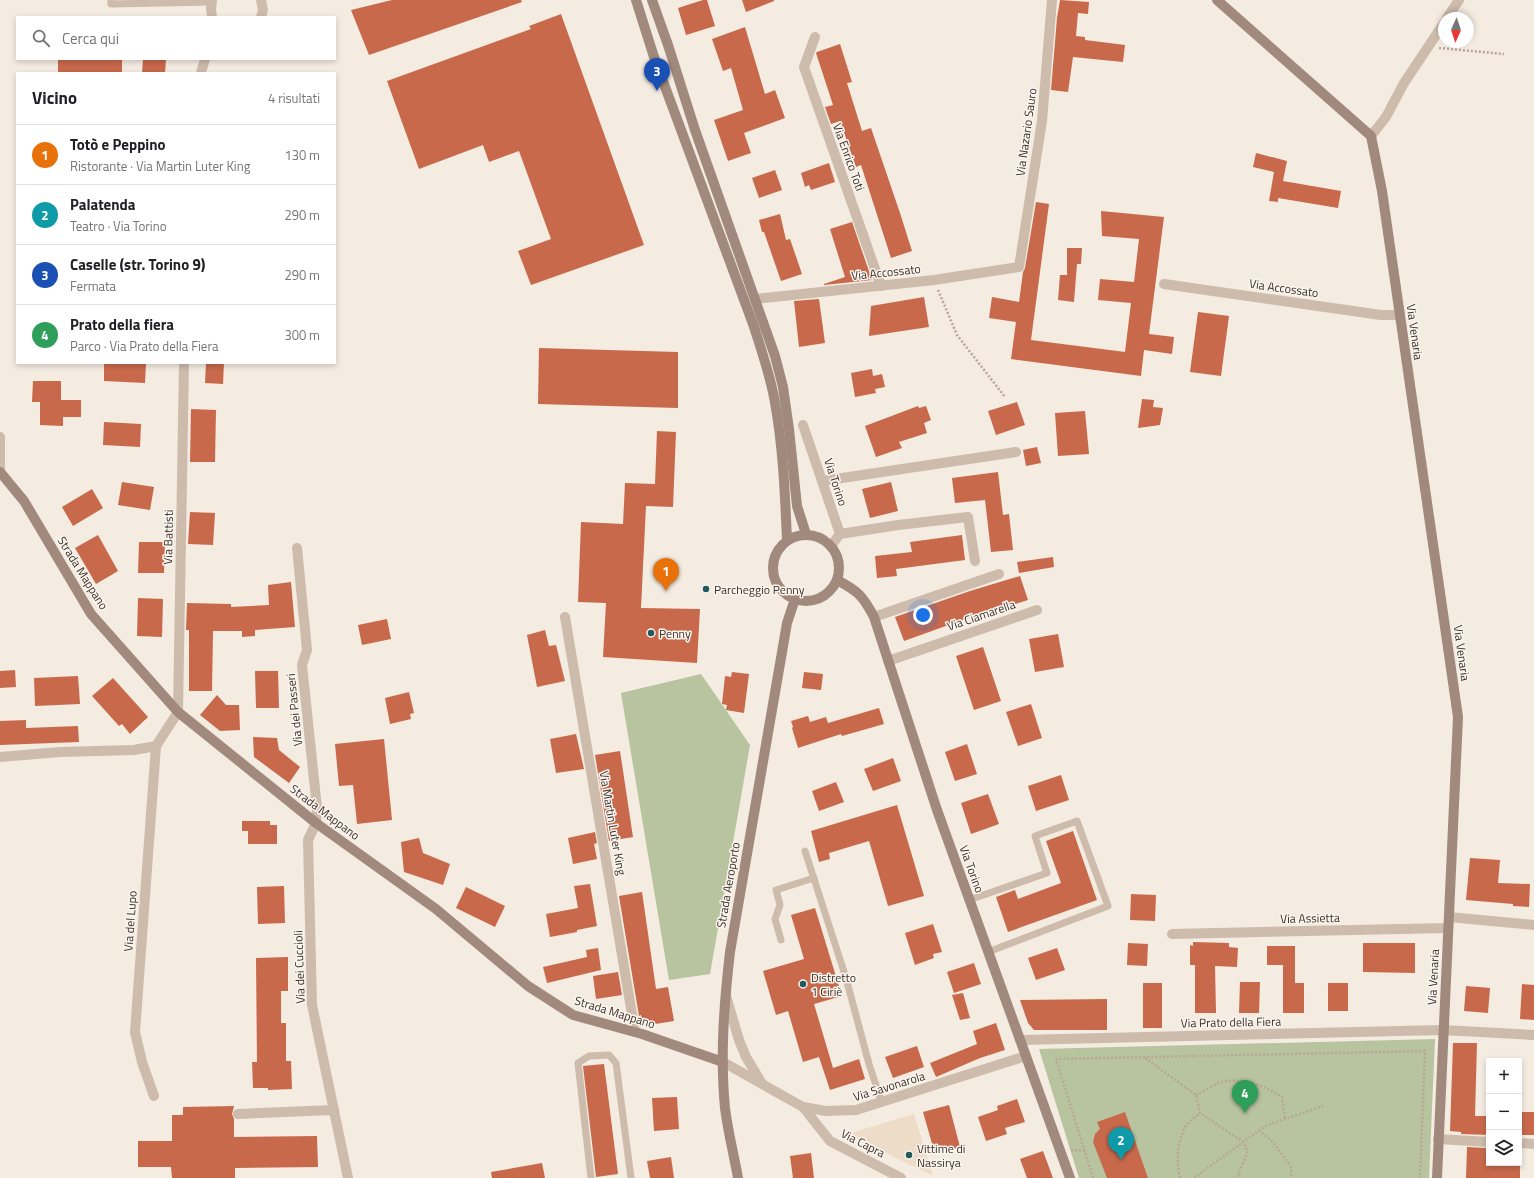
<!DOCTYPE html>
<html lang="it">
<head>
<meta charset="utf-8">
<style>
	:root { --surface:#fff; --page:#f6f6f6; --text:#202124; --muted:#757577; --line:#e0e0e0; --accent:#2563eb }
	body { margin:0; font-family:"Titillium Web",sans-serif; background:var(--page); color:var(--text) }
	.controls { position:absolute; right:12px; bottom:12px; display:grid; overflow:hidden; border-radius:0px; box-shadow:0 2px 6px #0003 }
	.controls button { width:36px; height:36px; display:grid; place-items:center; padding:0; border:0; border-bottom:1px solid var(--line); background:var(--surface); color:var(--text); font:20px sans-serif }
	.compass { position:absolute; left:1438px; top:12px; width:36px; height:36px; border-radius:50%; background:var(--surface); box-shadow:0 2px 6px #0003; rotate:183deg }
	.you { position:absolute; left:923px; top:615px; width:14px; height:14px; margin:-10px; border:3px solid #fff; border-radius:50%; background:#1a73e8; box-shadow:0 0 0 6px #1a73e833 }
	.badge { display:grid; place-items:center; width:26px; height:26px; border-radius:50%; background:var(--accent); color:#fff; font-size:13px; font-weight:700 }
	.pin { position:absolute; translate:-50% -33px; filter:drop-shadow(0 1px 2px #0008) }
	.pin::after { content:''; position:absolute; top:21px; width:14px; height:12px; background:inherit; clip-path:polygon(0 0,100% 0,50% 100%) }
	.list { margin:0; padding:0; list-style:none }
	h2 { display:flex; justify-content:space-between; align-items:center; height:52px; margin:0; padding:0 16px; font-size:17px }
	h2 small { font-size:13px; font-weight:400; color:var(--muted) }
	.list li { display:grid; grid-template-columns:26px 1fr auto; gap:12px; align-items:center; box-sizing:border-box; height:60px; padding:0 16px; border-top:1px solid var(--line) }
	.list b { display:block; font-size:15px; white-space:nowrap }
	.list p { margin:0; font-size:13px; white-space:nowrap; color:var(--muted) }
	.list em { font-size:13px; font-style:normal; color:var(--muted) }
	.icon { flex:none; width:22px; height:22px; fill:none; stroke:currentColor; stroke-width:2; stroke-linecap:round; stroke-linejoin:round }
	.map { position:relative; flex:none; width:1534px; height:1178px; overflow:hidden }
	.search { position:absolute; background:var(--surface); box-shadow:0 2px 6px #0003; left:16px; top:16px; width:320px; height:44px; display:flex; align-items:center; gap:10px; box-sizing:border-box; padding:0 14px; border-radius:0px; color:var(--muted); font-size:15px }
	.panel { position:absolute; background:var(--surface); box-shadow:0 2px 6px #0003; left:16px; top:72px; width:320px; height:292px; border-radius:0px }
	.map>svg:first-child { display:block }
	.green { fill:#b8c4a0 }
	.plaza { fill:#ecdcc8 }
	.building { fill:#c8694b }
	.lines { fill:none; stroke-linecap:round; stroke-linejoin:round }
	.path { stroke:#b9a596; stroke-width:2.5; stroke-dasharray:2 2; stroke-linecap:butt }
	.lane { stroke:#cdbbac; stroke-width:7 }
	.street { stroke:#cdbbac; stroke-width:10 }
	.secondary { stroke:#a18a7d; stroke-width:10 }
	.poi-dot { fill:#1f5a5e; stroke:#fbf5ee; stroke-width:1.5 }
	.labels { text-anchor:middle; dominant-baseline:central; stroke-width:3; stroke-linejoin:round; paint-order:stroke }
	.street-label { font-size:12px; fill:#3b302b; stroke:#fbf5ee }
	.poi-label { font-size:12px; fill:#3b302b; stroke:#fbf5ee; text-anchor:start }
</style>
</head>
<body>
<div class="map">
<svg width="1534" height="1178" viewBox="0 0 1534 1178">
	<rect width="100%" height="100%" fill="#f4ebe1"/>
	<!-- green -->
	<g class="green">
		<path d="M701,674L750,745L710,974L669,980L621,693Z"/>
		<path d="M1435,1039L1429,1178H1079L1039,1049Z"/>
	</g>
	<!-- plaza -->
	<path class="plaza" d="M914,1114L933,1176L848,1134Z"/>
	<!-- building -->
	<g class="building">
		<path d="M392,0H521L522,2L369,55L351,10Z"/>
		<path d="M703,0H707L715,26L686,35L678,8Z"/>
		<path d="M742,0H774V1L746,12Z"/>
		<path d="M1060,0L1089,2L1088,14L1078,13L1076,36L1085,37V40L1125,45L1123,62L1073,57L1068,92L1051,90L1057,18Z"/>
		<path d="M561,14L644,245L531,285L518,251L551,239L519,151L489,162L483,145L419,169L387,81L531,29L529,26Z"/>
		<path d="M745,27L765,94L775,90L785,118L744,133L751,153L728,161L714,120L743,110L731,68L723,71L712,39Z"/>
		<path d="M840,44L852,82L847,83L862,131L871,128L900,213L912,251L891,258L861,165L856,167L840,121L831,124L825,107L833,105L816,53L817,52Z"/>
		<rect x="58" y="59" width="64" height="14"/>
		<path d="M143,59H166L165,73H142Z"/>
		<path d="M1256,153L1287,161L1283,181L1341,191L1338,208L1278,198V202L1269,201L1274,172L1253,167Z"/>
		<path d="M829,163L835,182L811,190L809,185L805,187L801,173Z"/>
		<path d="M775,170L782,190L759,198L752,178Z"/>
		<path d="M1036,202L1049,204L1031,340L1125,352L1131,303L1098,300L1100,279L1134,282L1139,239L1102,236L1101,211L1164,217L1149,334L1174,337L1172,354L1144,350L1141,376L1011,359L1016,322L989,318L992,297L1019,302L1023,272L1025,268Z"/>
		<path d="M780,214L786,240L790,239L802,274L781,281L764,232H762L759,220Z"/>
		<path d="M852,222L872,280L824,285V284L845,277L830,229Z"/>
		<path d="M1067,248H1082L1081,264H1077L1074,302L1058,300L1060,275H1067Z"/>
		<path d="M924,297L929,327L869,336L871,306Z"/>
		<path d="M819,299L825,343L799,347L794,301Z"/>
		<path d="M1198,312L1229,316L1221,376L1190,372Z"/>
		<path d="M539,348L678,352V408L538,404Z"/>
		<path d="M104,363H146L145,383L104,381Z"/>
		<path d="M206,363H224L223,384L205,383Z"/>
		<path d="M872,369L873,376L882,374L885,387L875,389L876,393L855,397L851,373Z"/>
		<path d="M33,381H61V400H81V417H63V426L40,425V402H32Z"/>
		<path d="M1142,399L1154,400L1153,407L1163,408L1160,425L1138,428Z"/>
		<path d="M1017,402L1025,425L996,435L988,411Z"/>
		<path d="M918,406L919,408L926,406L931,420L924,423L927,433L899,442L902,448L876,457L865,426Z"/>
		<path d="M191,409L216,410L215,462H190Z"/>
		<path d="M1085,411L1089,454L1058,456L1055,413Z"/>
		<path d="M104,422L141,424L140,447L103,445Z"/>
		<path d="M657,431L676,432L673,507L646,506L641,608L700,609L697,663L603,657L606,603L578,602L581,522L623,524L625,483L655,484Z"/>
		<path d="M1037,447L1041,463L1026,466L1023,450Z"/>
		<path d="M998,472L1003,515L1009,514L1013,550L991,552L985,500L955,503L952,478Z"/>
		<path d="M122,482L154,487L150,510L118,505Z"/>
		<path d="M891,482L898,511L870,518L862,489Z"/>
		<path d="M92,489L103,508L73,526L62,507Z"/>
		<path d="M190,512L215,513L213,545L188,544Z"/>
		<path d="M98,535L118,571L96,584L75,548Z"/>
		<path d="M962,535L965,560L896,569L897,576L877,578L875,556L912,552L910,542Z"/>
		<path d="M139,542H165L164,573H138Z"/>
		<path d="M1053,557L1054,567L1019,573L1017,562Z"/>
		<path d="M1020,576L1028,600L993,611V609L904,641L895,617L970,591Z"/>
		<path d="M291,582L295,627L255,630V636L242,637V631H213L212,691H189V630H186L187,603L231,604V607L269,605L268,585Z"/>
		<path d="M138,598L163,599L162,637L137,636Z"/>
		<path d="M387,619L391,639L362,645L358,625Z"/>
		<path d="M545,630L549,646L556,645L565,681L537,687L527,635Z"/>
		<path d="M1058,634L1064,667L1035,672L1029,639Z"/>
		<path d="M983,647L1001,701L974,710L956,656Z"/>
		<path d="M15,670L16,687L0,688V671Z"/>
		<path d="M255,671H278L279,708H256Z"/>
		<path d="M732,672L749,674L744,713L726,710L727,705L722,704L725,676L731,677Z"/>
		<path d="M804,672L823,674L821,690L802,688Z"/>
		<path d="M78,676L80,704L35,706L34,678Z"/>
		<path d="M113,678L148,717L130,734L122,724L119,726L92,696Z"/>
		<path d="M409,692L414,713L410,714L411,719L390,724L385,698Z"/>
		<path d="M217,695L226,705H239L240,730L220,731L200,715Z"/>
		<path d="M1031,704L1042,738L1018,746L1006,712Z"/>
		<path d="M879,708L884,724L842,736L841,734L798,748L792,728L793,727L791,721L808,716L810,722L826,717L828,723Z"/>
		<path d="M26,720V728L78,726L79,742L0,745V721Z"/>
		<path d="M576,734L584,769L556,773L550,739Z"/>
		<path d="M253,737L277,738L279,750L300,767L289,783L254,757Z"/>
		<path d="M384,739L392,820L357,824L353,785L339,786L335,744Z"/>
		<path d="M967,744L977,774L955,781L945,752Z"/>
		<path d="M620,751L633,837L609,841L595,755Z"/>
		<path d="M893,758L901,781L873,791L864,769Z"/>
		<path d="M1061,775L1069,800L1036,811L1028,786Z"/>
		<path d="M836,782L844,802L819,811L812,791Z"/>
		<path d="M988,794L999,824L971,834L961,803Z"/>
		<path d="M897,805L924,896L888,906L869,841L829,853L830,859L819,862L811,831Z"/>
		<path d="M242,821H270V825H277V844H248V831H242Z"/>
		<path d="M1073,831L1097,900L1008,932L996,897L1015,890L1018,899L1061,883L1046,841Z"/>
		<path d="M595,832L597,843L594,844L597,859L573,864L568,838Z"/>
		<path d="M419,838L423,853L450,864L443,885L404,872L401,842Z"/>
		<path d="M1470,858L1500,860L1498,883L1530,884L1529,907L1513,906V904L1466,900Z"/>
		<path d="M590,884L597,926L577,930V932L550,937L546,914L578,908L574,886Z"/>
		<path d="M284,886L285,923L258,924L257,887Z"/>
		<path d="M466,887L505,906L495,927L456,908Z"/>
		<path d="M642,892L656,989L668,987L674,1021L643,1026L641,1015L639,1016L619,896Z"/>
		<path d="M1131,894L1156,895L1155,921L1130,920Z"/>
		<path d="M815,908L842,996L814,1004L833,1068L859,1059L865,1079L830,1090L819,1057L803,1062L788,1011L776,1015L763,971L804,959L791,915Z"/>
		<path d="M933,924L942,952L933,954L934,958L915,965L905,933Z"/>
		<path d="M1193,942L1229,943V947L1238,948L1237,967L1215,966L1216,1013H1195V965H1190V945L1193,946Z"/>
		<path d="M1128,943L1148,944L1147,966L1127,965Z"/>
		<path d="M1363,943H1415V973L1363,972Z"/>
		<path d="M1267,946H1295V983H1304V1013H1283V965H1267Z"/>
		<path d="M598,948L601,970L547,983L543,967L587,957L586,950Z"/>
		<path d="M1057,948L1065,970L1036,980L1028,958Z"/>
		<path d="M288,957V991H281V1023H286V1061H291L292,1089L268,1090V1088H253L252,1062H257L256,958Z"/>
		<path d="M974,963L981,984L954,993L947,972Z"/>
		<path d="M618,972L622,995L596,999L593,976Z"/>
		<path d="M1240,982H1260L1259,1013H1239Z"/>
		<rect x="1143" y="983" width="19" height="45"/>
		<rect x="1328" y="983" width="20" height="28"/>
		<path d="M1522,984L1534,985V1020L1520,1019Z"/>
		<path d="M1466,986L1490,988L1488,1013L1464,1011Z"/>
		<path d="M963,993L970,1018L960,1020L952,995Z"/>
		<path d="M1107,999V1030H1034L1028,1023L1020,1000Z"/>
		<path d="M996,1023L1005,1050L980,1058L936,1077L930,1063L977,1044L973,1031Z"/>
		<path d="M1453,1043H1477L1475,1116H1489V1135L1461,1134V1132L1450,1131Z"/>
		<path d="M917,1046L924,1067L893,1078L885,1057Z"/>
		<path d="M604,1064L618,1174L596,1177L583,1066Z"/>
		<path d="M677,1097L679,1129L654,1131L652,1098Z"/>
		<path d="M1017,1099L1025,1122L1005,1128L1007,1134L986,1141L978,1117L998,1110L997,1106Z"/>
		<path d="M949,1105L960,1147L935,1154L923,1112Z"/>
		<path d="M234,1106L232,1114L234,1119V1137L317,1136L318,1167L235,1168V1178H172L171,1167H138V1141H172V1115H183V1107Z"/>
		<path d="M1125,1112L1148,1178H1107L1093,1142L1095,1134L1100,1129L1097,1122Z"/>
		<rect x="1519" y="1112" width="15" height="23"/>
		<path d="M1467,1147L1486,1148V1163H1520V1178H1466Z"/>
		<path d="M1043,1151L1053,1178H1027L1020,1159Z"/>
		<path d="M811,1153L814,1178H793L790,1156Z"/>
		<path d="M671,1157L674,1178H650L647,1161Z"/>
		<path d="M542,1163L545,1178H492L491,1172Z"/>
	</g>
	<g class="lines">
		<!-- path -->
		<g class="path">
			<path d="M1439,48L1504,54"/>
			<path d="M938,290L957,335L1005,397"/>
			<path d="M1145,1058L1196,1095L1200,1113L1243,1142L1248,1151L1237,1178"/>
			<path d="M1196,1095C1204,1091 1214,1084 1222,1082C1244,1077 1265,1086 1282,1097L1285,1119"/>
			<path d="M1259,1130L1273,1142L1291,1167V1178"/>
			<path d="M1071,1150L1084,1151"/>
			<path d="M1093,1178L1056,1059L1425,1051L1420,1178"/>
			<path d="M1180,1178C1176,1161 1177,1141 1186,1126C1189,1121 1196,1117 1200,1113"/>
			<path d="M1194,1178L1265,1126L1323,1106"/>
		</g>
		<!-- lane -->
		<g class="lane">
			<path d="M111,0V4L211,2"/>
			<path d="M805,851L846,978L869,1064L882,1103"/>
			<path d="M969,900L1047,873L1035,836L1077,821L1108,906L988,952"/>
			<path d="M781,940L775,919L780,905L776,890L814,878"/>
			<path d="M591,1178L578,1063L589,1056L609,1055L616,1063L631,1178"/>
		</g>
		<!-- street -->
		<g class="street">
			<path d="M261,0L263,10L261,17"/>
			<path d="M212,17L211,9L212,0"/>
			<path d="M1447,18L1459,0"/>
			<path d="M815,37L804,67L881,286"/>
			<path d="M201,73L205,59"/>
			<path d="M1371,136L1386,117L1404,83L1444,23"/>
			<path d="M1164,284L1381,315H1400"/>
			<path d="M755,299L934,280L1019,267L1042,121L1052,0"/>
			<path d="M803,425L840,534L831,546"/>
			<path d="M0,437V472"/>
			<path d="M822,481L1016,452"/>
			<path d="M840,534L898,525L968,517L975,561"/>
			<path d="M297,548L307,650L302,665L317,808L316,823L308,840L312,1005L348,1178"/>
			<path d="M565,617L635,1032"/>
			<path d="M874,617L999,574"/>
			<path d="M888,661L1037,610"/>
			<path d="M0,757L60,752L134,750L156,746L178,712L184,363"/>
			<path d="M1449,917L1534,925"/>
			<path d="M1172,934L1448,928"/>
			<path d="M726,996L739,1040L746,1057L761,1082"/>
			<path d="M1020,1040L1443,1030L1534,1035"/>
			<path d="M723,1062L803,1107L826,1111L856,1110L1026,1056"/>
			<path d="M154,1096L142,1062L135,1032L156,746"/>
			<path d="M803,1107L830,1141L901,1178"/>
			<path d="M238,1114L334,1110"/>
			<path d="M1438,1139L1489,1142"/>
			<path d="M1519,1143L1534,1144"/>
		</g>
		<!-- secondary -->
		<g class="secondary">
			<path d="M636,0L654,57L753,324C761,348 769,372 774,397C783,444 785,493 787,540"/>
			<path d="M652,0L668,45L695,130L775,356L783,387L789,429L797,506L806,534"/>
			<path d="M1217,0L1371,136L1382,191L1458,717L1437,1178"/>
			<path d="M0,472L24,501L91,614L178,712L316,823L436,909L528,986L573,1015L642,1034L723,1062"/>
			<circle cx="806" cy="568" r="33"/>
			<path d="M837,580C858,591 863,596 874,617L937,810L1070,1178"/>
			<path d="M738,1178C734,1155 728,1132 725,1108C720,1056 724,1004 730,952L781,658L787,623L795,599"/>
		</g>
	</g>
	<!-- markers -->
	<g class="poi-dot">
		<circle cx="706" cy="589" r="4"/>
		<circle cx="651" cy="633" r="4"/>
		<circle cx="803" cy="984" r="4"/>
		<circle cx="909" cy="1155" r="4"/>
	</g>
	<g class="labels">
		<!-- street labels -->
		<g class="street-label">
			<text transform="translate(1026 132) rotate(-82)">Via Nazario Sauro</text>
			<text transform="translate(849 157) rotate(70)">Via Enrico Toti</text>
			<text transform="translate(886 272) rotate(-6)">Via Accossato</text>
			<text transform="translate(1284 288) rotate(8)">Via Accossato</text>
			<text transform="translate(1415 332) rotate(82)">Via Venaria</text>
			<text transform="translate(836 482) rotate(72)">Via Torino</text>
			<text transform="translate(168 537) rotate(-89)">Via Battisti</text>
			<text transform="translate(83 573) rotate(58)">Strada Mappano</text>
			<text transform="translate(981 615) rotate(-19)">Via Ciamarella</text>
			<text transform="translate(1462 653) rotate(82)">Via Venaria</text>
			<text transform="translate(294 710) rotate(-96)">Via dei Passeri</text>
			<text transform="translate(325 812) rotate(37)">Strada Mappano</text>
			<text transform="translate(613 823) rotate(80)">Via Martin Luter King</text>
			<text transform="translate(972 869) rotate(70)">Via Torino</text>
			<text transform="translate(728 885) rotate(-80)">Strada Aeroporto</text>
			<text transform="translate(1310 918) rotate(-1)">Via Assietta</text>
			<text transform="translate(130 921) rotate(-86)">Via del Lupo</text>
			<text transform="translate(299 967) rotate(-92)">Via dei Cuccioli</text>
			<text transform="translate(1433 977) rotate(-87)">Via Venaria</text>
			<text transform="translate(615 1012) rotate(17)">Strada Mappano</text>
			<text transform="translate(1231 1022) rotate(-1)">Via Prato della Fiera</text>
			<text transform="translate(889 1086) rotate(-17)">Via Savonarola</text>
			<text transform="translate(863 1143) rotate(27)">Via Capra</text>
		</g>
		<!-- poi labels -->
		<g class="poi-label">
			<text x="714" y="589">Parcheggio Penny</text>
			<text x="659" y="633">Penny</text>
			<text x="811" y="977">Distretto<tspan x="811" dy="14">1 Ciriè</tspan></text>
			<text x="917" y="1148">Vittime di<tspan x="917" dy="14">Nassirya</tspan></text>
		</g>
	</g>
</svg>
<div class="controls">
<button>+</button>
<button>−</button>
<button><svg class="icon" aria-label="layers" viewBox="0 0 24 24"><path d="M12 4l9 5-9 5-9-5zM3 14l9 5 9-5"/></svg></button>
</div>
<svg class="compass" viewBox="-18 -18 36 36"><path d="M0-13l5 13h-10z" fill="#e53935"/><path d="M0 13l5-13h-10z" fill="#757577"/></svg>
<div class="you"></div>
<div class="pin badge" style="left:666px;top:591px;background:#e8710a">1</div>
<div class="pin badge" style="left:1121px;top:1160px;background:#0f9aa8">2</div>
<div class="pin badge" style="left:657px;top:91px;background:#1a4fb4">3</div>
<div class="pin badge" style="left:1245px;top:1113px;background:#2e9e5b">4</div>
<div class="search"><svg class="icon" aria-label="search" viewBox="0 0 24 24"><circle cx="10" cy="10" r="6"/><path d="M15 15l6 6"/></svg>Cerca qui</div>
<section class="panel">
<h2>Vicino<small>4 risultati</small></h2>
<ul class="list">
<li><span class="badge" style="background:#e8710a">1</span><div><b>Totò e Peppino</b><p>Ristorante · Via Martin Luter King</p></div><em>130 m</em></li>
<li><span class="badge" style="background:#0f9aa8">2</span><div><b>Palatenda</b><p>Teatro · Via Torino</p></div><em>290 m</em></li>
<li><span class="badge" style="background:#1a4fb4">3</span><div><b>Caselle (str. Torino 9)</b><p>Fermata</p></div><em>290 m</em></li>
<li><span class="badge" style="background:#2e9e5b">4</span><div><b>Prato della fiera</b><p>Parco · Via Prato della Fiera</p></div><em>300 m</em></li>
</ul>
</section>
</div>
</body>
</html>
